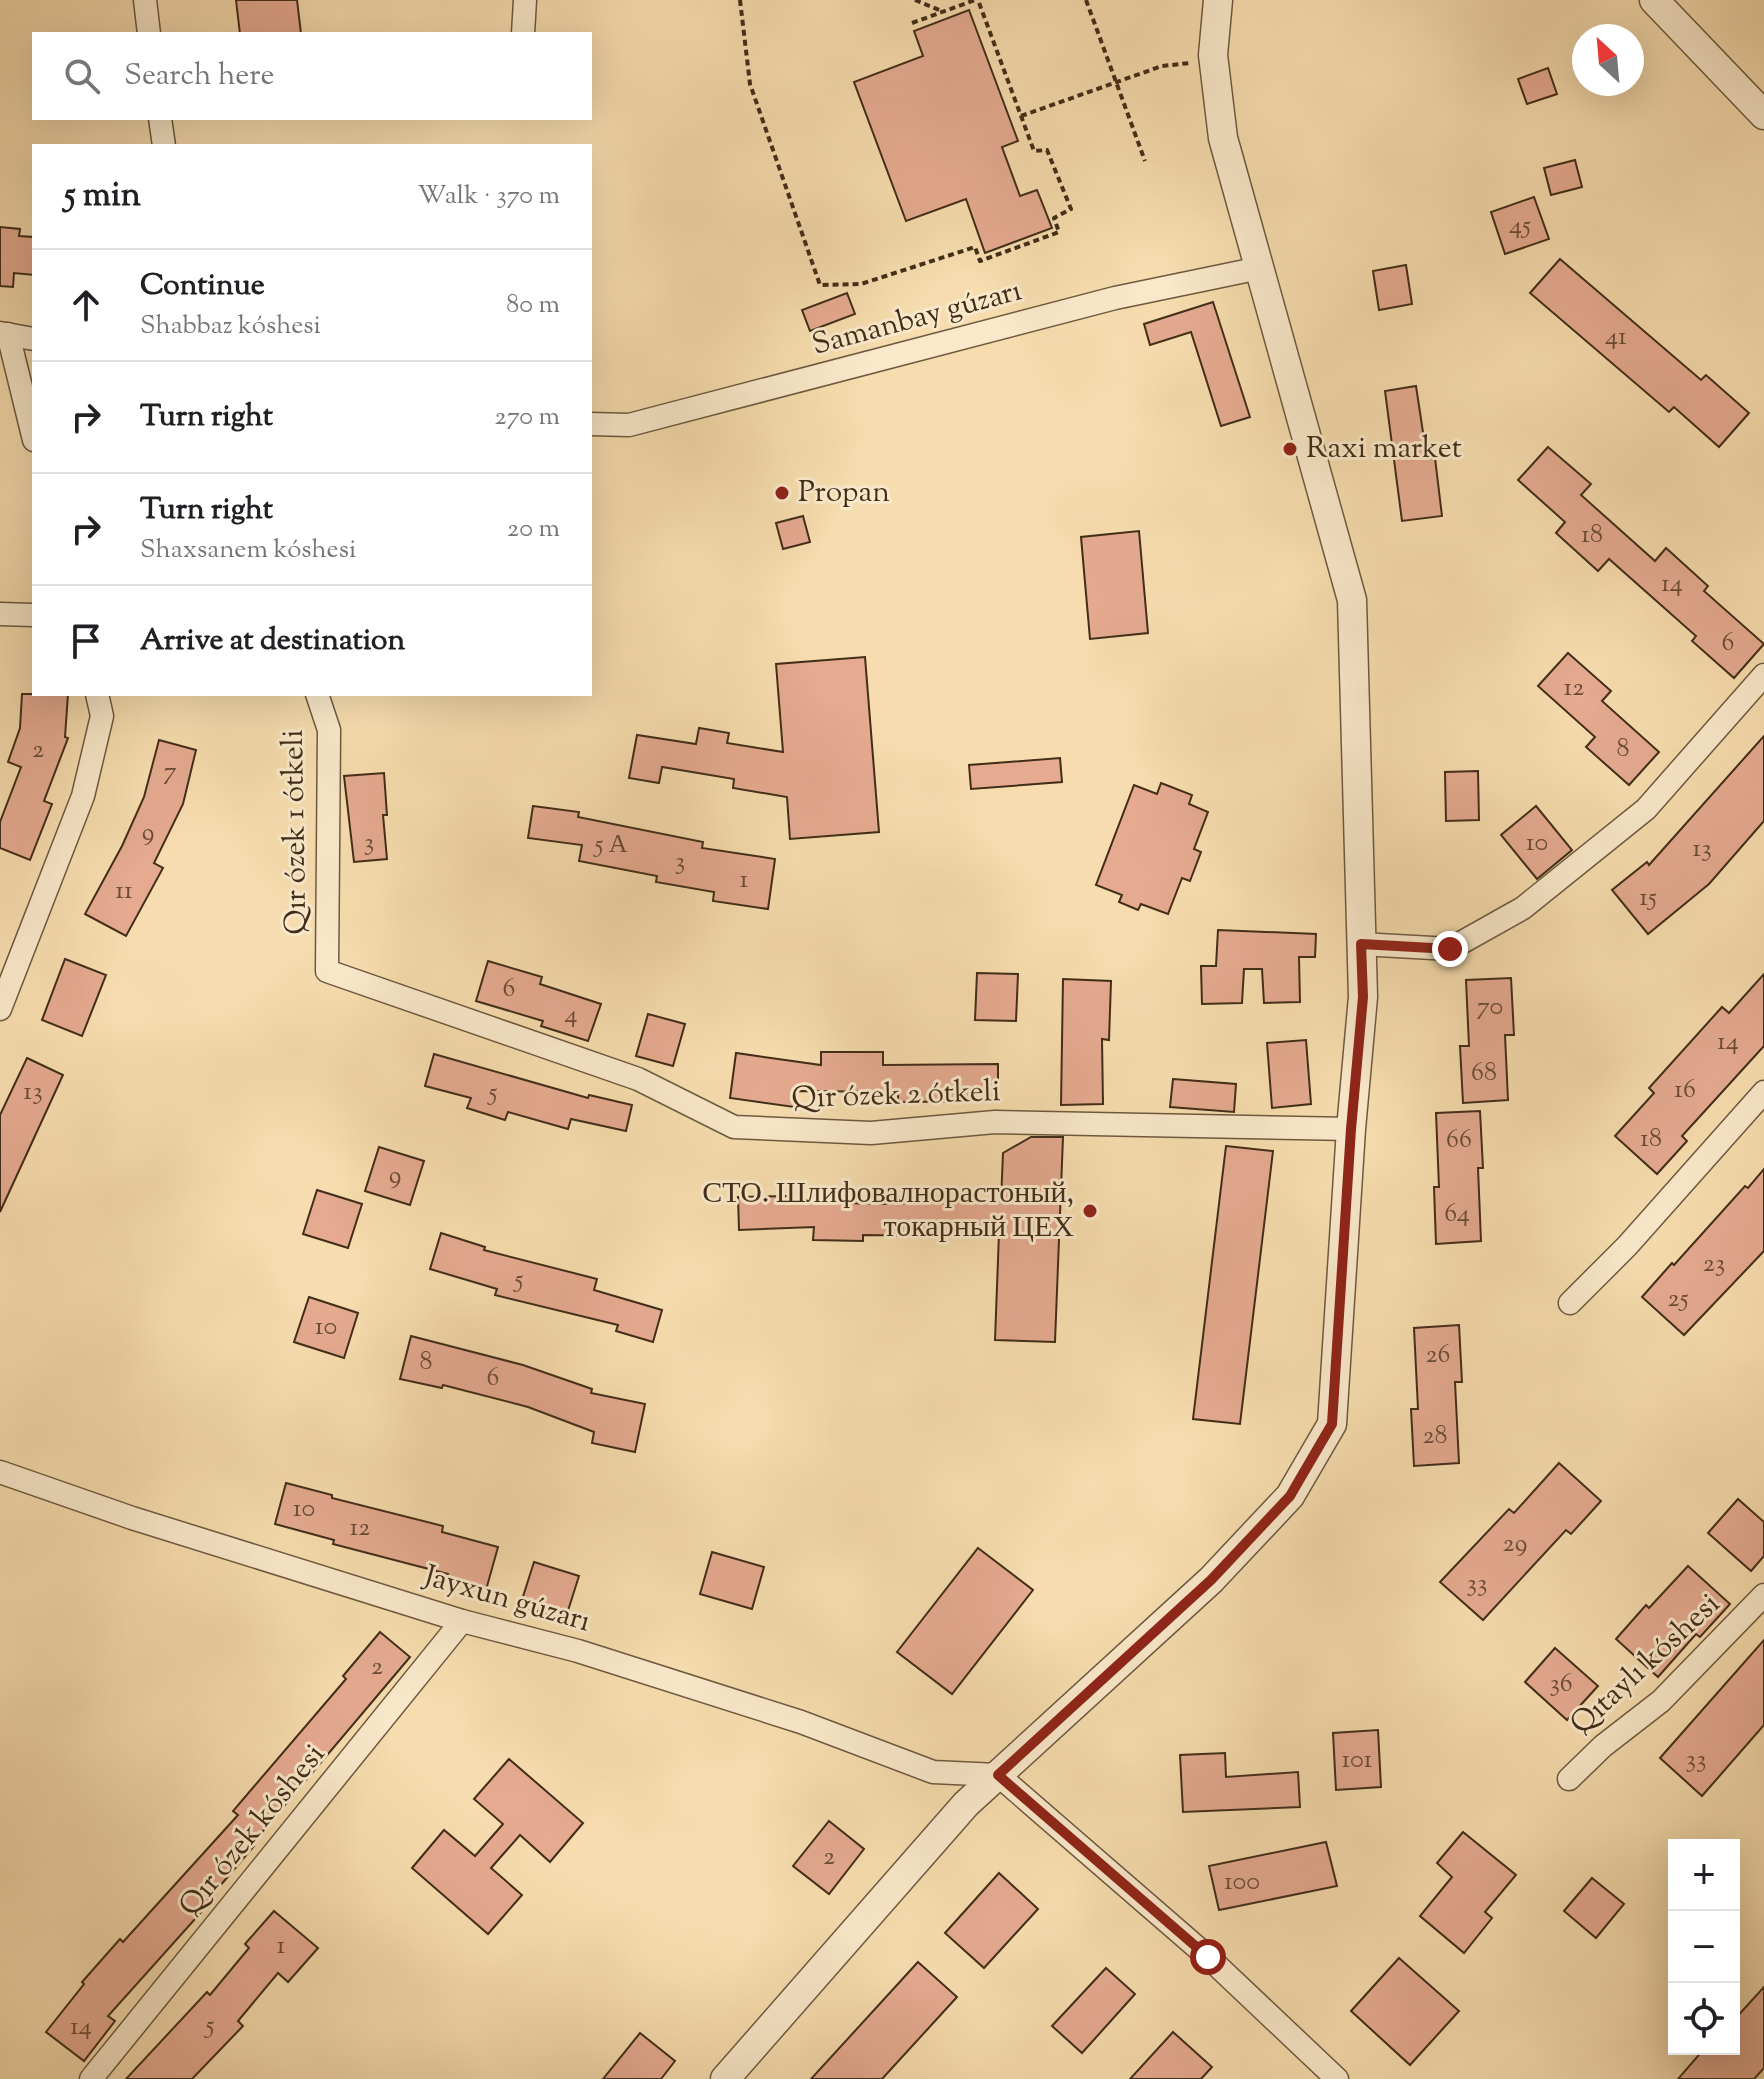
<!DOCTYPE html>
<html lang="en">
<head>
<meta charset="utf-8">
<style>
	:root { --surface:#fff; --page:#f6f6f6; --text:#202124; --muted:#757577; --line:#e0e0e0 }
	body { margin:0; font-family:"Sorts Mill Goudy",serif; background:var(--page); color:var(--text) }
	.controls { position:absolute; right:24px; bottom:24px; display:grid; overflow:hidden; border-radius:0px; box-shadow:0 8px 32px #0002 }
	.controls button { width:72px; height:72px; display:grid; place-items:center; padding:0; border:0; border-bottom:2px solid var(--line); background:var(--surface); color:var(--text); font:40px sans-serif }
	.compass { position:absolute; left:1572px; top:24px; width:72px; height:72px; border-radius:50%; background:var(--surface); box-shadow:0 8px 32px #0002; rotate:334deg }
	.stop { position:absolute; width:24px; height:24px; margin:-18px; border:6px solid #8f2418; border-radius:50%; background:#fff }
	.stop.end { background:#8f2418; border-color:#fff; box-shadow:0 2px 8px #0008 }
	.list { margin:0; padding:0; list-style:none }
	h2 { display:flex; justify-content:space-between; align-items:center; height:104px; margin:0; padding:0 32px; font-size:34px }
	h2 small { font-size:26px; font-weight:400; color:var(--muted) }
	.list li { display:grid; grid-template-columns:52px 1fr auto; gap:24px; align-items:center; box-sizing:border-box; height:112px; padding:0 32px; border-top:2px solid var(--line) }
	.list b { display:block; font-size:30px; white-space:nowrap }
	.list p { margin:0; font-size:26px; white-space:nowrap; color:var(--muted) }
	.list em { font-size:26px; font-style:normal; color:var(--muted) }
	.icon { flex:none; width:44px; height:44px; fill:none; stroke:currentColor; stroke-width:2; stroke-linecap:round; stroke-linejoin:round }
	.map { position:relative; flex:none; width:1764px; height:2079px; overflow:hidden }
	.search { position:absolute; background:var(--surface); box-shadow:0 8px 32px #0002; left:32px; top:32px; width:560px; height:88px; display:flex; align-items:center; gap:20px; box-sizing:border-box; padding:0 28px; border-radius:0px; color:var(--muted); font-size:30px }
	.panel { position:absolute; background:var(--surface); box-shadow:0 8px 32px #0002; left:32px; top:144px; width:560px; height:552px; border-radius:0px }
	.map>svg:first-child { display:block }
	.building { fill:#e5aa90; stroke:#412d18; stroke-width:2 }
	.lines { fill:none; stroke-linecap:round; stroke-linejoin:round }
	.minor-casing { stroke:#6e593e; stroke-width:25 }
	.tertiary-casing { stroke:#6e593e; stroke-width:31 }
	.path { stroke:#412d18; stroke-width:4; stroke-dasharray:6 4; stroke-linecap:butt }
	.minor { stroke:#f9e8ca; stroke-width:22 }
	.tertiary { stroke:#f9e8ca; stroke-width:28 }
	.route { stroke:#8f2418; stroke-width:10 }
	.poi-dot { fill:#8f2418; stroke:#f9e8ca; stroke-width:3 }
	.labels { text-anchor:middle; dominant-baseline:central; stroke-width:6; stroke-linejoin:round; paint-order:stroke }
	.number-label { font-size:26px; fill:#6a4c36 }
	.street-label { font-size:30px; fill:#412d18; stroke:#f9e8ca }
	.poi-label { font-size:30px; fill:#412d18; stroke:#f9e8ca; text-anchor:start }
</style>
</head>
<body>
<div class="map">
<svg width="1764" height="2079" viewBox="0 0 1764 2079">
	<rect width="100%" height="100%" fill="#f6dcae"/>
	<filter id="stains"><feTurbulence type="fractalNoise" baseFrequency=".0025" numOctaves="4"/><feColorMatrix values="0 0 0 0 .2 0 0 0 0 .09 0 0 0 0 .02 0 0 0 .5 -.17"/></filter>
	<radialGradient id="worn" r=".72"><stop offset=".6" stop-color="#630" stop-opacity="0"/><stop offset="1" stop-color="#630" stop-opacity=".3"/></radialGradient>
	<!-- building -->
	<g class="building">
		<path d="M236,0H297L301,34H240Z"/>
		<path d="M969,10L1018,141L1002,147L1020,196L1037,190L1052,228L985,253L966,199L906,221L854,82L923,56L914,31Z"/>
		<path d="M1548,68L1557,94L1527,104L1518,79Z"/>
		<path d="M1575,160L1582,187L1551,195L1544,168Z"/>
		<path d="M1534,197L1549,239L1505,254L1491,212Z"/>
		<path d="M0,227L20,229L19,236L34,237V275L14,273L13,287L0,286Z"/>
		<path d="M1560,259L1701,380L1706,375L1749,413L1719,447L1674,407L1669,412L1530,293Z"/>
		<path d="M1406,265L1412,304L1379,310L1373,271Z"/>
		<path d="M847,293L855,314L810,331L802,310Z"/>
		<path d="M1213,302L1250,417L1221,426L1191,332L1150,345L1144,324Z"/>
		<path d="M1416,386L1427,459L1435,458L1442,516L1402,521L1385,391Z"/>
		<path d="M1548,447L1591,484L1581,495L1655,561L1666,548L1708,586L1704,591L1764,644L1734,678L1692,641L1696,636L1609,559L1598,571L1556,533L1565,522L1518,480Z"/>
		<path d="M803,516L810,542L783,549L776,523Z"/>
		<path d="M1139,531L1148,633L1090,639L1081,537Z"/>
		<path d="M1568,653L1611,691L1602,701L1659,752L1629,785L1586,747L1595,737L1538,686Z"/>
		<path d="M865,657L879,832L790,839L787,797L733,788L734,779L662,767L659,783L629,778L637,735L696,744L699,728L729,733L727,743L783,752L776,664Z"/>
		<path d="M22,694H68L65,737L68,738L44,801L52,804L30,860L0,848V822L21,767L8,762L20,728Z"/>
		<path d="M1764,736V821L1709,884L1648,934L1612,890L1647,862L1649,865Z"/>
		<path d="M159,740L196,750L183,804L154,863L163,868L126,936L85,914L122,846L144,797Z"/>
		<path d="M1060,758L1062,782L971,789L969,765Z"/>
		<path d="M1478,771L1479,820L1446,821L1445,772Z"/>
		<path d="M384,773L387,815H383L387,859L354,862L344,776Z"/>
		<path d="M1161,783L1192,795L1189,804L1208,812L1194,849L1201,852L1190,881L1182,878L1168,914L1141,904L1138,910L1119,902L1122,895L1096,885L1134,785L1157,794Z"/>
		<path d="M533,806L579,812L578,817L703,842L702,848L775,859L768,909L713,901L714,892L656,882L657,876L579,861L582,845L528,838Z"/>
		<path d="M1536,806L1572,850L1537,879L1501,835Z"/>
		<path d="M1218,930L1316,934L1315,957H1299L1300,1002L1264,1003L1262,969H1244L1242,1003L1202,1004L1201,966H1216Z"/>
		<path d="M65,959L106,975L82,1036L42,1020Z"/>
		<path d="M488,961L542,977L540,984L601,1004L588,1041L541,1026L543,1021L476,1001Z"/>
		<path d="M977,973L1018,974L1016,1021L975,1020Z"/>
		<path d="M1764,974V1046L1682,1136L1687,1141L1657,1174L1615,1136L1654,1093L1649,1088L1722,1007L1729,1013Z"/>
		<path d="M1511,978L1514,1035H1505L1508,1100L1463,1103L1460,1046H1469L1466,980Z"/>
		<path d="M1063,979L1111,981L1109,1040L1102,1039L1103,1104L1061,1105Z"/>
		<path d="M648,1014L685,1024L673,1066L636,1056Z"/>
		<path d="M1306,1040L1311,1104L1272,1108L1267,1043Z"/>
		<path d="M821,1052H883V1065L998,1064V1101L898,1102V1092L797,1091L794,1107L730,1098L736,1053L821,1065Z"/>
		<path d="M434,1054L588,1098L589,1095L632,1105L626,1131L571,1119L568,1129L508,1112L505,1120L467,1108L471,1098L425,1086Z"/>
		<path d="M27,1058L63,1075L0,1212V1115Z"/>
		<path d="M1173,1079L1236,1084L1234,1112L1170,1107Z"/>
		<path d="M1480,1111L1483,1168H1478L1481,1241L1436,1244L1434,1187H1439L1436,1113Z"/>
		<path d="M1031,1137H1063L1055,1342L995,1340L999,1233L939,1236L863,1235V1241L813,1240L814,1227L739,1230L738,1197L790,1196V1201L877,1204L1001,1201L1003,1153Z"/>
		<path d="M1226,1146L1273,1151L1240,1424L1193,1419Z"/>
		<path d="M379,1147L424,1161L410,1205L365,1191Z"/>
		<path d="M1764,1169V1251L1684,1335L1642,1297L1672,1263L1674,1265L1745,1186L1748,1188Z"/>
		<path d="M317,1190L362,1204L348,1248L303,1234Z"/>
		<path d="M441,1233L485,1247L484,1250L597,1279L594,1290L662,1310L653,1342L616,1331L618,1325L495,1295L497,1289L430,1269Z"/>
		<path d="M309,1297L358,1313L344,1358L294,1342Z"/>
		<path d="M1459,1325L1462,1382H1455L1459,1463L1414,1466L1411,1409H1418L1414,1328Z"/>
		<path d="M411,1336L523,1365L592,1389L591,1393L645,1404L635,1452L592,1443L594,1432L528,1407L443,1385L442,1388L400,1379Z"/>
		<path d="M1559,1463L1601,1501L1571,1534L1566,1530L1483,1620L1440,1582L1509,1509L1514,1513Z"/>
		<path d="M286,1483L332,1495V1498L443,1526L442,1532L498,1547L486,1590L447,1579L448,1574L333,1544L334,1540L275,1524Z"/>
		<path d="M1738,1499L1764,1522V1556L1751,1571L1708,1533Z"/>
		<path d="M978,1548L1033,1590L952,1694L897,1652Z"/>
		<path d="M712,1552L764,1567L752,1609L700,1594Z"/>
		<path d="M534,1562L579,1576L565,1620L520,1606Z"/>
		<path d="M1688,1566L1730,1604L1700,1637L1696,1634L1658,1677L1616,1639L1646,1605L1649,1608Z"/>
		<path d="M380,1632L410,1657L252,1844L254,1846L202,1907L204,1909L108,2016L115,2021L84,2061L46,2032L84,1984L82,1982L120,1939L123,1942L238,1815L233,1811L346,1679L343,1676Z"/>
		<path d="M1764,1640V1725L1702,1796L1660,1758Z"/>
		<path d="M1555,1648L1598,1686L1567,1720L1525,1682Z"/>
		<path d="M1378,1730L1381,1787L1336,1790L1333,1733Z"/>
		<path d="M1225,1753L1226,1777L1298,1772L1300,1807L1183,1812L1180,1755Z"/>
		<path d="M509,1759L583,1823L550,1862L520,1835L491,1868L522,1895L488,1934L412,1868L444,1830L475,1856L503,1824L474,1799Z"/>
		<path d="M829,1821L864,1849L829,1894L793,1866Z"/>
		<path d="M1463,1832L1516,1875L1485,1912L1492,1918L1464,1953L1420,1916L1452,1877L1437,1863Z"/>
		<path d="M1326,1842L1337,1886L1219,1910L1209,1866Z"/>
		<path d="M999,1873L1038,1909L984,1968L945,1933Z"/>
		<path d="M1592,1878L1624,1904L1596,1938L1564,1911Z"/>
		<path d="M274,1911L318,1948L288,1982L278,1973L238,2021L243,2026L192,2079H126L207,1992L210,1995L249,1948L245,1944Z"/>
		<path d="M1399,1958L1459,2011L1410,2065L1351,2011Z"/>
		<path d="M918,1962L957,1997L882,2079H811Z"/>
		<path d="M1106,1968L1135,1994L1082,2053L1052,2026Z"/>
		<path d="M1764,1987V2068L1754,2079H1678L1704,2049H1734V2020Z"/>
		<path d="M1173,2032L1212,2067L1201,2079H1130Z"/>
		<path d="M640,2033L675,2061L661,2079H603Z"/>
	</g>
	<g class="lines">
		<!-- minor casing -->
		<g class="minor-casing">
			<g id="minor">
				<path d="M145,0L149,34"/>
				<path d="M523,34L525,0"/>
				<path d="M160,118L164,146"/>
				<path d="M0,333L34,339"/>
				<path d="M8,334L34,440"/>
				<path d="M590,424L629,425L1115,298L1260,268"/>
				<path d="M0,614L34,615"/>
				<path d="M317,694L329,730L327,971L638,1079L734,1127L871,1133L995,1122L1351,1129"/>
				<path d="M1361,944L1450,949L1523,908L1646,809L1764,675"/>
				<path d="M0,1009L83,796L102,716L97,694"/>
				<path d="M1570,1303L1627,1246L1764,1092"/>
				<path d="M0,1472L132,1518L462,1621L578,1651L801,1722L933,1772L998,1775L1208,1957L1337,2079"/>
				<path d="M1569,1779L1603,1746L1661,1701L1764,1595"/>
				<path d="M91,2079L462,1621"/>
			</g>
		</g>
		<!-- tertiary casing -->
		<g class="tertiary-casing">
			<g id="tertiary">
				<path d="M1654,0L1764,115"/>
				<path d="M725,2079L966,1804L1211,1580L1290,1496L1332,1424L1351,1129L1363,997L1352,600L1223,138L1213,55L1218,0"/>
			</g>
		</g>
		<!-- path -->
		<g class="path">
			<path d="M740,0L750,84L820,285L861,284L975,247L980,261L1059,232L1054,218L1071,209L1047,150L1034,151L978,0"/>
			<path d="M915,0L942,11"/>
			<path d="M1086,0L1145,161"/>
			<path d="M912,23L975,0"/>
			<path d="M1021,116L1162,66L1190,63"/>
		</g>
		<!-- minor -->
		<use href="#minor" class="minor"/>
		<!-- tertiary -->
		<use href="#tertiary" class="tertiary"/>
	</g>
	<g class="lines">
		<!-- route -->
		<path class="route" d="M1208,1957L998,1775L1211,1580L1290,1496L1332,1424L1351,1129L1363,997L1361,944L1450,949"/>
	</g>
	<!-- markers -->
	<g class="poi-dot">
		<circle cx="1290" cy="449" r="8"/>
		<circle cx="782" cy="493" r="8"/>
		<circle cx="1090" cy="1211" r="8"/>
	</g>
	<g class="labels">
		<!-- number labels -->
		<g class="number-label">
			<text x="1520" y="226">45</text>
			<text x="1616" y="337">41</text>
			<text x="1592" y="535">18</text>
			<text x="1672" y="584">14</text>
			<text x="1728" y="643">6</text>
			<text x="1574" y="688">12</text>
			<text x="1623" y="749">8</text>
			<text x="38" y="750">2</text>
			<text x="170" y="772">7</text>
			<text x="148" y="833">9</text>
			<text x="369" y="843">3</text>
			<text x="1537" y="843">10</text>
			<text x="611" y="845">5 А</text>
			<text x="1702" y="849">13</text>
			<text x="680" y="862">3</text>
			<text x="744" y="880">1</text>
			<text x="124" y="891">11</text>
			<text x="1648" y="898">15</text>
			<text x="509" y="989">6</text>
			<text x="1490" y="1007">70</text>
			<text x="571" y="1015">4</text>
			<text x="1728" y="1042">14</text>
			<text x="1484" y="1073">68</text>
			<text x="1685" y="1090">16</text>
			<text x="33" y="1092">13</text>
			<text x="493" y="1093">5</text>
			<text x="1651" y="1139">18</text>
			<text x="1459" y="1140">66</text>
			<text x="395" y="1176">9</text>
			<text x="1457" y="1214">64</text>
			<text x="1714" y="1264">23</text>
			<text x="519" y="1280">5</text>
			<text x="1678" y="1299">25</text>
			<text x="326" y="1327">10</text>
			<text x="1438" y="1355">26</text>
			<text x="426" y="1362">8</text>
			<text x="493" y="1378">6</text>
			<text x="1435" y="1436">28</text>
			<text x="304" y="1509">10</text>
			<text x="360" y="1528">12</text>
			<text x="1515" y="1544">29</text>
			<text x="1477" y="1584">33</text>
			<text x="377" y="1667">2</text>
			<text x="1561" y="1684">36</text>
			<text x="1357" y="1760">101</text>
			<text x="1696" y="1760">33</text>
			<text x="829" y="1857">2</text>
			<text x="1242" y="1882">100</text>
			<text x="281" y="1946">1</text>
			<text x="210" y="2026">5</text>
			<text x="81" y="2027">14</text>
		</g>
		<!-- street labels -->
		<g class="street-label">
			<text transform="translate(917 319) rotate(-15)">Samanbay gúzarı</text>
			<text transform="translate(296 832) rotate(-91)">Qır ózek 1 ótkeli</text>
			<text transform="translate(896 1096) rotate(-2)">Qır ózek 2 ótkeli</text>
			<text transform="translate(507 1600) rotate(16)">Jayxun gúzarı</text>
			<text transform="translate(1646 1665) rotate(-43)">Qıtaylı kóshesi</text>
			<text transform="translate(253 1831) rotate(-51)">Qır ózek kóshesi</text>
		</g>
		<!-- poi labels -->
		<g class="poi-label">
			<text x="1306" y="449">Raxi market</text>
			<text x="798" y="493">Propan</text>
			<text x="1074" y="1194" text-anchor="end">СТО. Шлифовалнорастоный,<tspan x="1074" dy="34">токарный ЦЕХ</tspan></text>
		</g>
	</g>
	<rect width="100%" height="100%" filter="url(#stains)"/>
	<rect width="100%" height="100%" fill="url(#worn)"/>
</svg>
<div class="controls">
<button>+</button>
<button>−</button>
<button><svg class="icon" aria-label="locate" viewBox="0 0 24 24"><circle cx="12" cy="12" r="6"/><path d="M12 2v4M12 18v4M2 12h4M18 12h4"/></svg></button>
</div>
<svg class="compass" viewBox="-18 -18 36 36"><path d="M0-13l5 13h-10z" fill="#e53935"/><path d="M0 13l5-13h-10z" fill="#757577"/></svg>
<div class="stop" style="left:1208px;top:1957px"></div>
<div class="stop end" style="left:1450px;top:949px"></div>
<div class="search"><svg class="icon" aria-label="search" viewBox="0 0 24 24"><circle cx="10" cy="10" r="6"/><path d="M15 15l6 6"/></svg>Search here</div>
<section class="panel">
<h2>5 min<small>Walk · 370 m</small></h2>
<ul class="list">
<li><svg class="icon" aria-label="ahead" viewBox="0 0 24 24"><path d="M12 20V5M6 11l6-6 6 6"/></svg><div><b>Continue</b><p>Shabbaz kóshesi</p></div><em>80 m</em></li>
<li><svg class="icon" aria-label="right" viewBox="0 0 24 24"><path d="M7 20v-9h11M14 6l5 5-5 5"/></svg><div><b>Turn right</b></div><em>270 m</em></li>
<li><svg class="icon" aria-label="right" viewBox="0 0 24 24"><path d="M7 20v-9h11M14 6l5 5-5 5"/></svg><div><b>Turn right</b><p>Shaxsanem kóshesi</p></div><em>20 m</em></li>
<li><svg class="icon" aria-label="arrive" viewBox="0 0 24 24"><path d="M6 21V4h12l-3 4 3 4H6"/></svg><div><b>Arrive at destination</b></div></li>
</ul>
</section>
</div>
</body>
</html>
